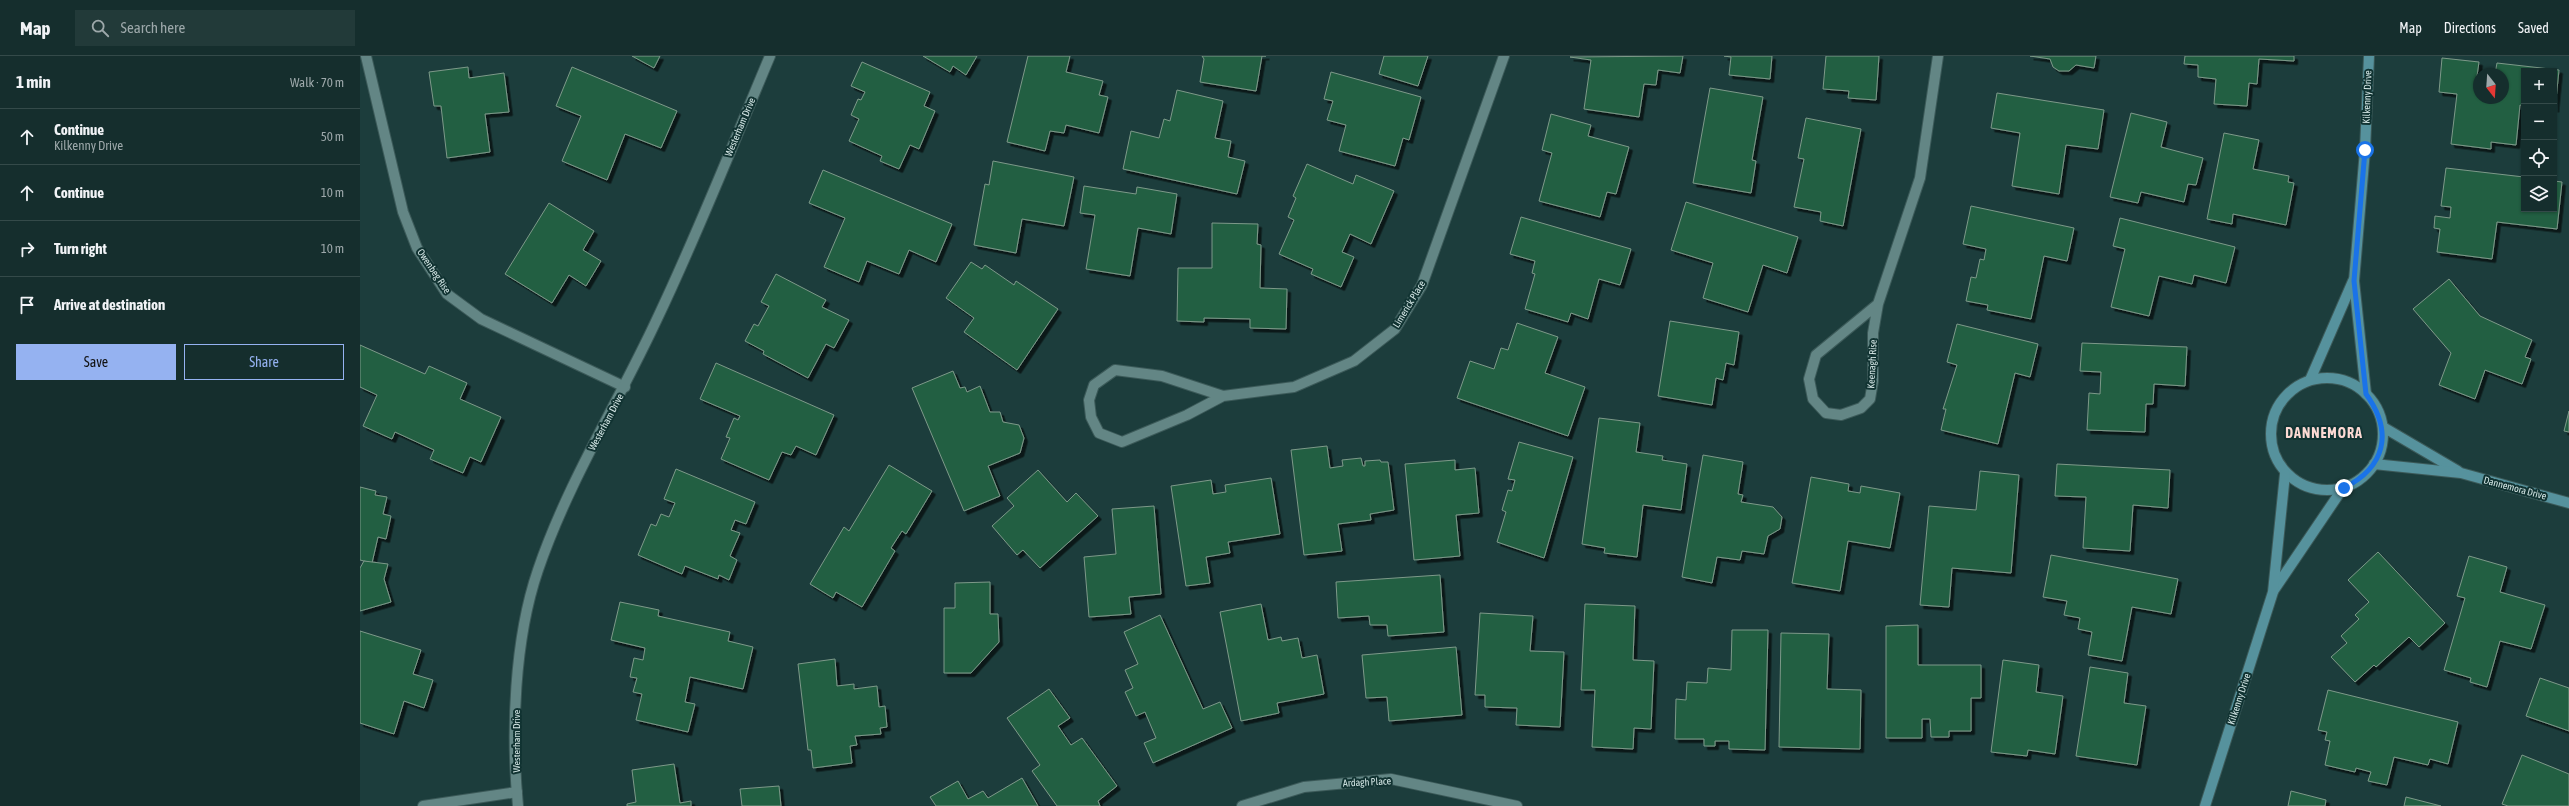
<!DOCTYPE html>
<html lang="en">
<head>
<meta charset="utf-8">
<style>
	:root { --surface:#152e2d; --page:#223a39; --text:#f1f3f6; --muted:#9da8aa; --line:#344a49; --accent:#95b2f1 }
	body { margin:0; font-family:"Asap Condensed",sans-serif; background:var(--page); color:var(--text) }
	.controls { position:absolute; right:12px; top:12px; display:grid; overflow:hidden; border-radius:0px; box-shadow:0 1px 3px #0004 }
	.controls button { width:36px; height:36px; display:grid; place-items:center; padding:0; border:0; border-bottom:1px solid var(--line); background:var(--surface); color:var(--text); font:20px sans-serif }
	.compass { position:absolute; left:2113px; top:12px; width:36px; height:36px; border-radius:50%; background:var(--surface); box-shadow:0 1px 3px #0004; rotate:163deg }
	.stop { position:absolute; width:12px; height:12px; margin:-9px; border:3px solid #1a73e8; border-radius:50%; background:#fff }
	.stop.end { background:#1a73e8; border-color:#fff; box-shadow:0 1px 4px #0008 }
	.list { margin:0; padding:0; list-style:none }
	h2 { display:flex; justify-content:space-between; align-items:center; height:52px; margin:0; padding:0 16px; font-size:17px }
	h2 small { font-size:13px; font-weight:400; color:var(--muted) }
	.list li { display:grid; grid-template-columns:26px 1fr auto; gap:12px; align-items:center; box-sizing:border-box; height:56px; padding:0 16px; border-top:1px solid var(--line) }
	.list b { display:block; font-size:15px; white-space:nowrap }
	.list p { margin:0; font-size:13px; white-space:nowrap; color:var(--muted) }
	.list em { font-size:13px; font-style:normal; color:var(--muted) }
	.actions { display:flex; gap:8px; padding:12px 16px }
	.actions a { flex:1; padding:9px 0; border:1px solid var(--accent); border-radius:0px; text-align:center; font-size:14px; color:var(--accent) }
	.actions .main { background:var(--accent); color:#111 }
	.icon { flex:none; width:22px; height:22px; fill:none; stroke:currentColor; stroke-width:2; stroke-linecap:round; stroke-linejoin:round }
	.map { position:relative; flex:none; width:2209px; height:750px; overflow:hidden }
	header { display:flex; align-items:center; gap:24px; box-sizing:border-box; height:56px; padding:0 20px; background:var(--surface); border-bottom:1px solid var(--line) }
	header strong { font-size:19px }
	nav { display:flex; gap:22px; margin-inline-start:auto; font-size:14px }
	.search { width:280px; height:36px; background:var(--page); display:flex; align-items:center; gap:10px; box-sizing:border-box; padding:0 14px; border-radius:0px; color:var(--muted); font-size:15px }
	main { display:flex }
	aside { flex:1; background:var(--surface) }
	.map>svg:first-child { display:block }
	.building { fill:#235f43; stroke:#7d9989; filter:url(#shadow) }
	.lines { fill:none; stroke-linecap:round; stroke-linejoin:round }
	.street-casing { stroke:#3c5a59; stroke-width:12 }
	.secondary-casing { stroke:#3c5a59; stroke-width:12 }
	.street { stroke:#638685; stroke-width:10 }
	.secondary { stroke:#56929d; stroke-width:10 }
	.route { stroke:#1a73e8; stroke-width:5 }
	.labels { text-anchor:middle; dominant-baseline:central; stroke-width:4; stroke-linejoin:round; paint-order:stroke }
	.street-label { font-size:10px; fill:#d4e6e5; stroke:#113332 }
	.district-label { font-size:14px; font-weight:bold; letter-spacing:1px; fill:#fcd9d3; stroke:#113332 }
</style>
</head>
<body>
<header>
<strong>Map</strong>
<div class="search"><svg class="icon" aria-label="search" viewBox="0 0 24 24"><circle cx="10" cy="10" r="6"/><path d="M15 15l6 6"/></svg>Search here</div>
<nav><a>Map</a><a>Directions</a><a>Saved</a></nav>
</header>
<main>
<aside>
<h2>1 min<small>Walk · 70 m</small></h2>
<ul class="list">
<li><svg class="icon" aria-label="ahead" viewBox="0 0 24 24"><path d="M12 20V5M6 11l6-6 6 6"/></svg><div><b>Continue</b><p>Kilkenny Drive</p></div><em>50 m</em></li>
<li><svg class="icon" aria-label="ahead" viewBox="0 0 24 24"><path d="M12 20V5M6 11l6-6 6 6"/></svg><div><b>Continue</b></div><em>10 m</em></li>
<li><svg class="icon" aria-label="right" viewBox="0 0 24 24"><path d="M7 20v-9h11M14 6l5 5-5 5"/></svg><div><b>Turn right</b></div><em>10 m</em></li>
<li><svg class="icon" aria-label="arrive" viewBox="0 0 24 24"><path d="M6 21V4h12l-3 4 3 4H6"/></svg><div><b>Arrive at destination</b></div></li>
</ul>
<div class="actions"><a class="main">Save</a><a>Share</a></div>
</aside>
<div class="map">
<svg width="2209" height="750" viewBox="0 0 2209 750">
	<defs>
		<filter id="shadow"><feDropShadow dx="3.5" dy="3.5" stdDeviation="0" flood-color="#0009"/></filter>
	</defs>
	<rect width="100%" height="100%" fill="#1c3d3c"/>
	<!-- building -->
	<g class="building">
		<path d="M272,0H300L294,12Z"/>
		<path d="M563,0H617L606,19L593,10L590,16Z"/>
		<path d="M668,0H710L706,16L743,25L739,39L748,41L739,77L706,69L704,77L690,75L685,95L647,86Z"/>
		<path d="M842,0H906H902L896,35L840,26L844,3Z"/>
		<path d="M1024,0H1068L1058,30L1019,18Z"/>
		<path d="M1323,0L1320,17L1298,14L1296,29L1284,28L1279,61L1224,53L1231,4L1210,1Z"/>
		<path d="M1364,0H1412L1410,23L1369,19L1371,1Z"/>
		<path d="M1466,0H1519L1516,44L1488,42L1489,35L1463,33Z"/>
		<path d="M1670,0H1736L1734,12L1716,9L1709,15H1699L1693,11L1690,3Z"/>
		<path d="M1825,0H1934V5L1899,3L1897,28L1889,27L1887,50L1854,48L1856,23L1838,21V9L1824,8Z"/>
		<path d="M2082,2L2119,6L2116,27H2119V42H2143V18H2135L2137,7L2199,14L2195,53L2194,15H2164V50L2160,49L2156,89L2131,86V93L2091,88L2097,38L2079,36Z"/>
		<path d="M502,6L570,36L564,50L575,55L559,93L550,89L539,113L520,105L522,100L489,85L499,63L491,59L498,43L501,44L505,36L491,30Z"/>
		<path d="M108,11L109,22L144,17L149,56L125,58L130,96L87,102L81,50H74L69,16Z"/>
		<path d="M212,11L317,55L301,92L265,78L247,124L202,105L221,60L196,50Z"/>
		<path d="M971,16L1061,41L1049,84L1043,82L1035,110L979,95L986,69L967,64L973,45L964,43Z"/>
		<path d="M1350,32L1403,41L1392,104L1396,105L1391,137L1333,127Z"/>
		<path d="M817,34L863,45L855,82L871,85L868,101L885,105L877,138L763,113L771,75L799,82L804,63L810,65Z"/>
		<path d="M1637,37L1744,54L1738,93L1706,89L1699,138L1652,130L1660,77L1631,72Z"/>
		<path d="M1771,57L1807,66L1801,91L1843,102L1836,129L1828,128L1824,146L1781,136L1778,147L1750,141Z"/>
		<path d="M1191,58L1231,69L1228,80L1269,91L1256,138L1247,136L1240,161L1179,145L1192,97L1182,94Z"/>
		<path d="M1446,62L1501,73L1483,170L1460,165L1461,156L1434,151L1444,103L1438,102Z"/>
		<path d="M1864,77L1899,84L1893,113L1929,120L1928,126L1934,127L1926,169L1873,158L1872,168L1847,163Z"/>
		<path d="M633,105L714,121L704,170L662,163L656,197L614,189L625,128L629,129Z"/>
		<path d="M947,108L993,128L996,119L1034,135L1011,188L990,178L982,196L994,201L981,231L951,218L953,213L919,198L934,164L928,161L936,142L933,140Z"/>
		<path d="M2086,112L2164,121V153H2194V125L2202,126L2197,173L2137,166L2132,203L2077,196L2080,173L2074,172L2075,160L2090,162L2091,151L2081,150Z"/>
		<path d="M463,114L592,168L576,206L549,194L539,218L507,205L499,226L464,211L485,162L449,147Z"/>
		<path d="M724,130L776,138L777,131L817,138L811,178L778,172L770,220L726,213L735,159L720,157Z"/>
		<path d="M1326,146L1438,181L1427,217L1403,209L1388,256L1343,242L1353,207L1311,194Z"/>
		<path d="M189,147L234,175L223,194L241,205L226,230L209,219L192,247L145,218Z"/>
		<path d="M1611,150L1714,172L1707,205L1684,200L1671,263L1627,254L1628,249L1606,245L1611,221L1616,222L1620,203L1624,204L1626,193L1603,188Z"/>
		<path d="M1161,161L1271,193L1260,229L1239,223L1228,263L1211,257L1208,266L1165,253L1175,218L1172,217L1175,205L1150,198Z"/>
		<path d="M1760,162L1875,191L1866,227L1834,219L1832,228L1799,220L1789,260L1751,251L1765,193L1753,190Z"/>
		<path d="M852,167L898,168L897,188L901,189L900,232L927,233L926,273L890,272V263L844,262V266L817,265L818,212H852Z"/>
		<path d="M611,206L622,213L625,209L654,229L656,225L698,253L657,314L604,276L614,262L586,242Z"/>
		<path d="M416,218L466,244L462,251L489,264L474,292L466,288L448,322L403,298L404,295L385,285L394,268L398,270L409,250L401,246Z"/>
		<path d="M2089,223L2120,260L2172,284L2165,301L2171,303L2162,328L2125,314L2115,343L2079,329L2091,297L2053,253Z"/>
		<path d="M1310,265L1379,276L1374,309L1366,307L1363,324L1356,322L1352,349L1298,340Z"/>
		<path d="M1157,267L1198,281L1185,317L1225,331L1208,380L1097,342L1110,305L1134,313L1141,292L1148,294Z"/>
		<path d="M1597,268L1678,288L1670,321L1655,317L1638,388L1581,374L1586,353H1583L1597,309L1587,306Z"/>
		<path d="M1722,287L1827,291L1825,330L1794,328L1793,348H1786L1785,376L1727,374L1729,337L1740,338L1741,316L1720,315Z"/>
		<path d="M0,289L65,318L69,310L107,327L100,343L141,361L121,406L110,401L103,417L70,403L74,394L35,376L32,383L3,370L17,339L0,331Z"/>
		<path d="M356,307L474,359L456,399L436,390L431,399L422,396L409,424L361,403L370,382L366,381L374,362L378,364L380,360L340,343Z"/>
		<path d="M593,315L600,332L605,331L607,336L620,330L630,356H640L643,366L659,369L664,382L660,397L628,410L640,440L604,455L552,332Z"/>
		<path d="M2209,355V376L2204,375Z"/>
		<path d="M1239,362L1280,367L1276,396L1303,400L1302,404L1327,408L1321,454L1283,449L1277,501L1244,497L1245,492L1222,488Z"/>
		<path d="M1159,386L1213,401L1184,502L1137,486L1146,456L1142,454L1148,434L1152,435L1155,424L1148,423Z"/>
		<path d="M967,390L970,412L983,410L982,404L1001,402L1003,410H1005V405L1020,404L1021,406H1028L1034,454L1010,458L1011,464L978,468L982,495L944,499L931,394Z"/>
		<path d="M1343,399L1383,406L1378,438L1383,439L1381,446L1413,451L1422,461L1420,473L1408,480L1404,498L1382,495L1380,504L1357,501L1352,527L1322,521Z"/>
		<path d="M1095,404V414L1115,412L1119,457L1096,459L1100,500L1054,504L1045,408Z"/>
		<path d="M1697,408L1810,414L1808,452L1773,449L1770,495L1723,492L1726,441L1695,440Z"/>
		<path d="M529,409L572,435L546,478L542,475L531,492L535,495L502,551L476,536L473,542L450,528L484,471L489,475Z"/>
		<path d="M316,413L395,446L386,468L375,464L371,474L380,477L370,500L377,504L369,524L359,519L358,523L325,510L322,518L278,499L291,468L296,470L301,458L309,461L315,447L304,443Z"/>
		<path d="M678,414L707,446L716,437L738,460L680,512L663,494L657,499L632,470L654,450L647,442Z"/>
		<path d="M1620,415L1659,419L1651,517L1592,512L1589,551L1560,549L1569,450L1616,454Z"/>
		<path d="M1451,421L1489,428L1488,435L1500,437L1501,430L1540,437L1530,492L1488,485L1480,535L1432,527Z"/>
		<path d="M911,422L920,478L868,486L870,497L846,501L850,527L826,530L811,430L851,424L853,438L866,436L865,429Z"/>
		<path d="M0,431L16,435L15,439L27,441L23,458L31,460L26,483L18,481L12,507L0,504Z"/>
		<path d="M794,450L801,538L769,541L771,558L729,561L724,501L756,498L752,453Z"/>
		<path d="M2018,496L2085,567L2059,591L2049,581L2016,611L2014,609L1995,626L1971,601L1987,587L1981,580L1999,563L1995,559L2009,546L1988,524Z"/>
		<path d="M1691,499L1818,523L1811,558L1772,551L1762,605L1728,599L1732,576L1718,573L1720,562L1704,559L1707,545L1683,541Z"/>
		<path d="M2109,500L2147,511L2140,536L2185,549L2171,593L2140,585L2127,631L2110,626L2111,622L2084,614L2105,542L2097,540Z"/>
		<path d="M4,505L28,508L24,523L31,546L0,555V512Z"/>
		<path d="M1080,519L1084,576L1028,580L1027,569H1010L1009,560L978,562L976,526Z"/>
		<path d="M630,526V558H638L639,586L611,617H584V552H595V527Z"/>
		<path d="M260,546L299,554L298,560L370,576L368,585L393,591L383,633L330,621L325,646L335,648L328,676L276,664L282,638L273,636L277,622L270,621L274,602L283,604L285,592L251,584Z"/>
		<path d="M901,548L908,584L921,581L922,585L938,582L942,602L957,599L964,638L917,647L919,657L881,665L860,556Z"/>
		<path d="M1225,548L1275,550L1273,604L1294,605L1291,673L1274,672L1273,693L1232,691L1235,634H1221Z"/>
		<path d="M1120,557L1173,560L1170,595L1204,596L1200,671L1156,669L1157,652L1125,651V639H1115Z"/>
		<path d="M800,559L843,653L860,646L872,672L793,707L784,687L796,682L785,656L776,660L765,636L773,632L765,614L778,608L764,576Z"/>
		<path d="M1558,569V609H1621V642H1611V675H1589V681H1571L1570,663H1562V682H1526V570Z"/>
		<path d="M1372,574H1408L1405,694L1369,693V685H1355V690H1344V683H1315L1316,643L1326,644L1327,626L1347,627L1348,612L1371,614Z"/>
		<path d="M0,575L61,594L53,618L73,624L64,652L44,645L34,678L0,667Z"/>
		<path d="M1421,577L1469,578L1467,633L1501,634L1500,693L1419,691Z"/>
		<path d="M1096,591L1102,659L1029,665L1027,641L1006,642L1002,599Z"/>
		<path d="M475,603L477,630L494,628V633L517,630L519,651L525,650L527,671L520,672L521,678L495,680L497,689L490,690L492,707L453,712L451,694H448L438,608Z"/>
		<path d="M1643,604L1679,609L1676,636L1703,640L1695,698L1668,694L1667,700L1631,696Z"/>
		<path d="M1730,611L1768,617L1764,647L1786,650L1777,709L1716,700Z"/>
		<path d="M2180,622L2209,632V675L2166,660Z"/>
		<path d="M689,633L710,662L698,670L711,689L722,682L757,730L738,745L740,750H697L672,715L680,709L647,662Z"/>
		<path d="M1968,634L2098,666L2088,708L2070,703L2068,709L2034,701L2027,729L2008,725L2011,716L1996,712L1995,716L1965,709L1970,685L1965,684L1967,676L1958,674Z"/>
		<path d="M2162,699L2209,718V750H2148L2142,748Z"/>
		<path d="M314,708L320,747L331,745V750H267V748L276,746L272,714Z"/>
		<path d="M662,722L678,750H576L570,741L598,725L608,743L623,735L628,742Z"/>
		<path d="M419,730L421,750H382L380,733Z"/>
		<path d="M1931,735L1966,744L1965,750H1928Z"/>
		<path d="M2046,741L2081,750H2044Z"/>
	</g>
	<g class="lines">
		<!-- street casing -->
		<g class="street-casing">
			<g id="street">
				<path d="M6,0L43,156L57,192L87,238L121,263L265,331"/>
				<path d="M1518,248L1456,299L1449,323L1453,343L1466,357L1481,359L1501,352L1510,343L1513,325V277L1518,248L1560,122L1578,0"/>
				<path d="M863,340L802,320L755,314L734,329L729,344L731,361L739,377L762,386L827,359L863,340L934,331L994,305L1035,273L1062,229L1144,0"/>
				<path d="M63,750L157,736"/>
				<path d="M158,750C151,677 154,584 178,514C208,426 258,347 297,263C338,177 373,88 410,0"/>
				<path d="M882,750L944,731L1031,723L1157,750"/>
			</g>
		</g>
		<!-- secondary casing -->
		<g class="secondary-casing">
			<g id="secondary">
				<circle cx="1967" cy="378" r="56"/>
				<path d="M1950,324L1993,225"/>
				<path d="M2006,338L1994,225L2005,94L2009,0"/>
				<path d="M2023,371L2098,415"/>
				<path d="M2014,408L2101,417L2209,447"/>
				<path d="M1914,534L1983,432"/>
				<path d="M1845,750L1913,536L1925,418"/>
			</g>
		</g>
		<!-- street -->
		<use href="#street" class="street"/>
		<!-- secondary -->
		<use href="#secondary" class="secondary"/>
	</g>
	<g class="lines">
		<!-- route -->
		<path class="route" d="M1984,432C2025,411 2034,377 2006,338L1994,225L2005,94"/>
	</g>
	<g class="labels">
		<!-- street labels -->
		<g class="street-label">
			<text transform="translate(2007 41) rotate(-88)">Kilkenny Drive</text>
			<text transform="translate(380 71) rotate(-67)">Westerham Drive</text>
			<text transform="translate(74 215) rotate(56)">Owenbeg Rise</text>
			<text transform="translate(1049 248) rotate(-59)">Limerick Place</text>
			<text transform="translate(1512 308) rotate(-87)">Keenagh Rise</text>
			<text transform="translate(246 366) rotate(-62)">Westerham Drive</text>
			<text transform="translate(2155 432) rotate(15)">Dannemora Drive</text>
			<text transform="translate(1879 643) rotate(-72)">Kilkenny Drive</text>
			<text transform="translate(156 685) rotate(-90)">Westerham Drive</text>
			<text transform="translate(1007 726) rotate(-3)">Ardagh Place</text>
		</g>
		<!-- district labels -->
		<g class="district-label">
			<text x="1964" y="377">DANNEMORA</text>
		</g>
	</g>
</svg>
<div class="controls">
<button>+</button>
<button>−</button>
<button><svg class="icon" aria-label="locate" viewBox="0 0 24 24"><circle cx="12" cy="12" r="6"/><path d="M12 2v4M12 18v4M2 12h4M18 12h4"/></svg></button>
<button><svg class="icon" aria-label="layers" viewBox="0 0 24 24"><path d="M12 4l9 5-9 5-9-5zM3 14l9 5 9-5"/></svg></button>
</div>
<svg class="compass" viewBox="-18 -18 36 36"><path d="M0-13l5 13h-10z" fill="#e53935"/><path d="M0 13l5-13h-10z" fill="#9da8aa"/></svg>
<div class="stop" style="left:2005px;top:94px"></div>
<div class="stop end" style="left:1984px;top:432px"></div>
</div>
</main>
</body>
</html>
